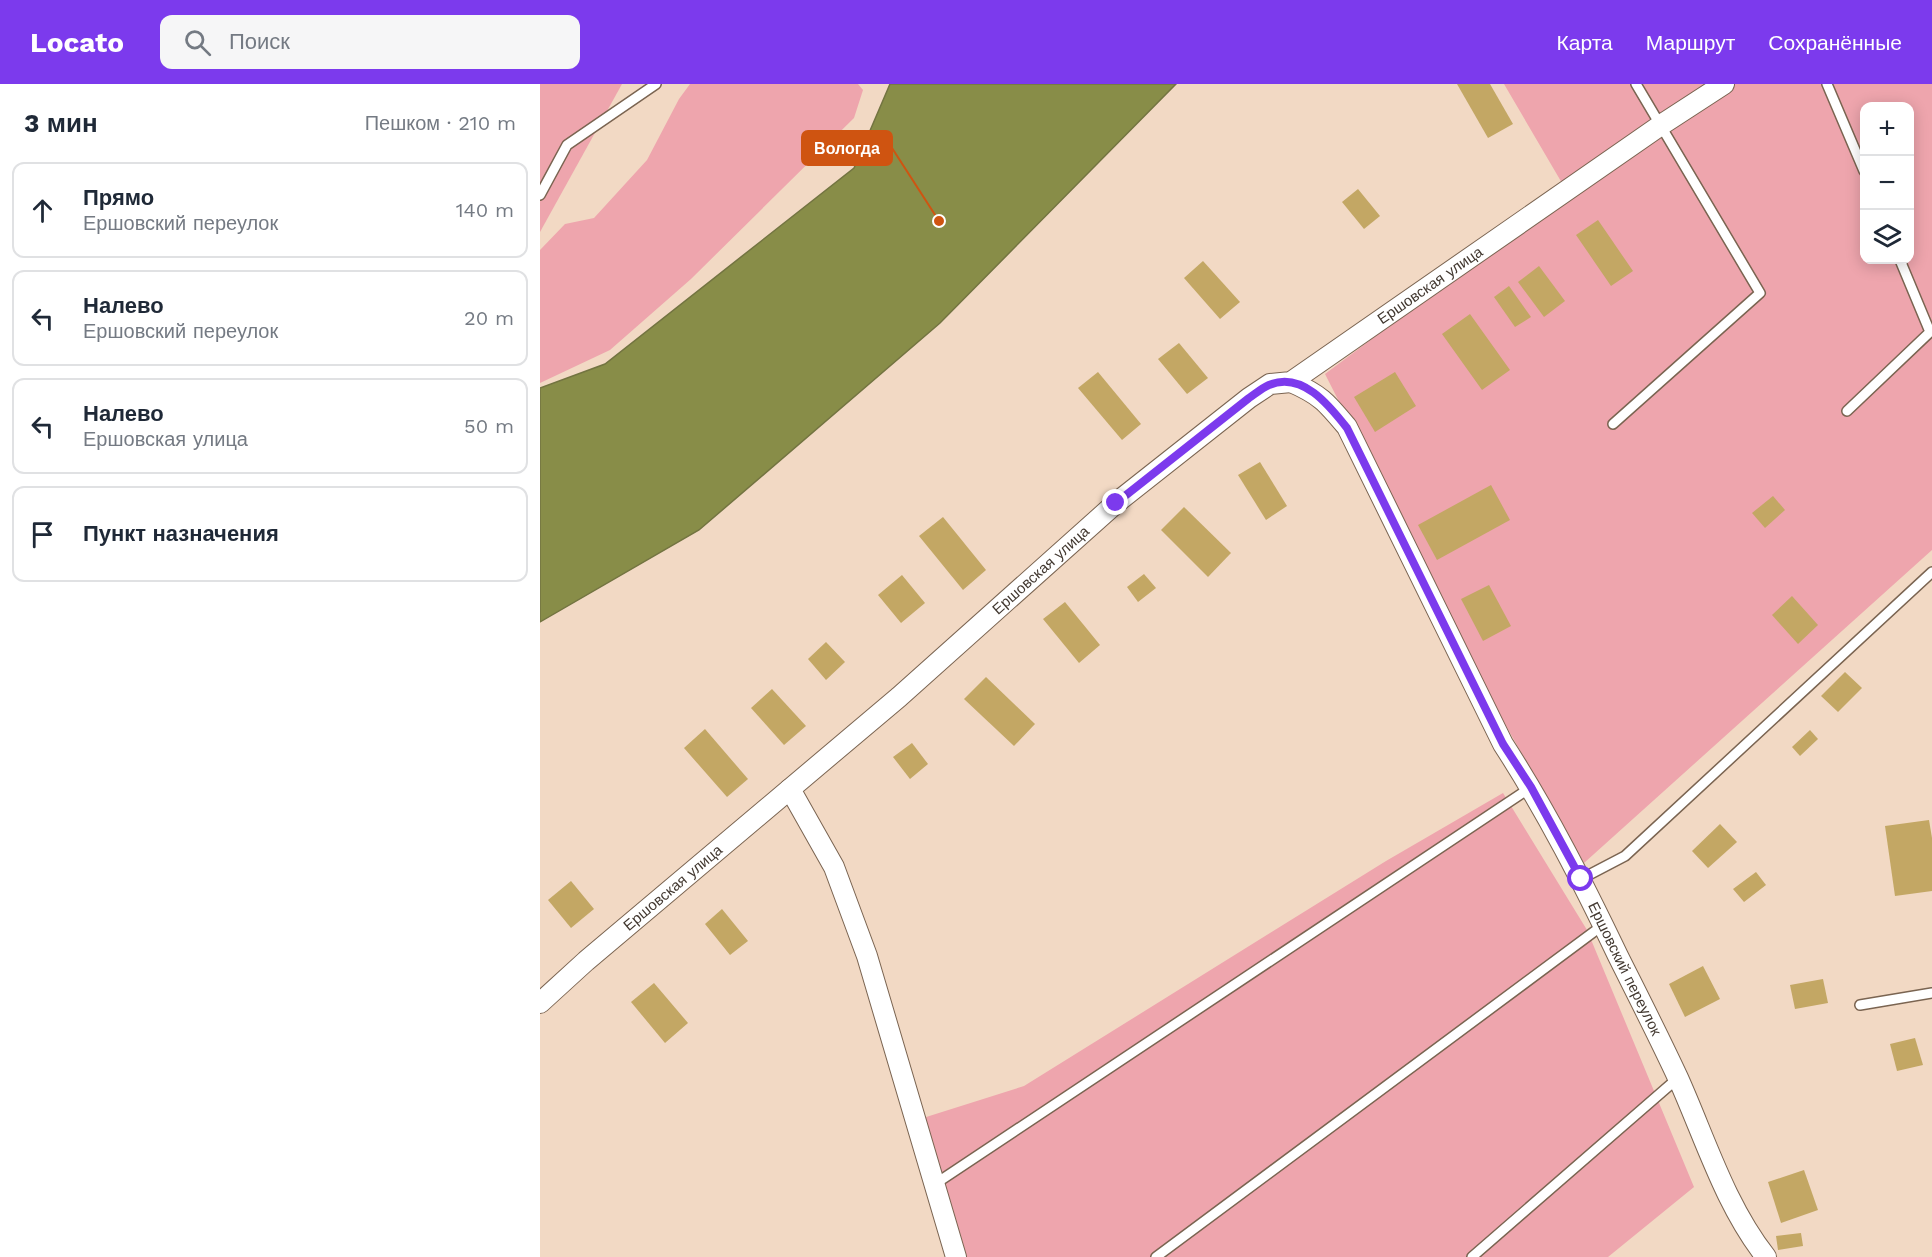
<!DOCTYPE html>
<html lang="ru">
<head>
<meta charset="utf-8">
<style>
	:root { --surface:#fff; --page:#f6f6f7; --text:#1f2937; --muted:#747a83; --line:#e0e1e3; --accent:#7c3aed }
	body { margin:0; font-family:"Work Sans",sans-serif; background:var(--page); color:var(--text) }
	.controls { position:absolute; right:18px; top:18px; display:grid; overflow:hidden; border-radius:12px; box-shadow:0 3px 15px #0003 }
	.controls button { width:54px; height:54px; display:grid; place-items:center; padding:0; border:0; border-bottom:2px solid var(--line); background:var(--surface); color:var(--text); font:30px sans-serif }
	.stop { position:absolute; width:18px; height:18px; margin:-14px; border:4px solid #7c3aed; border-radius:50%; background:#fff }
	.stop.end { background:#7c3aed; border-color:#fff; box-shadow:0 2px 6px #0008 }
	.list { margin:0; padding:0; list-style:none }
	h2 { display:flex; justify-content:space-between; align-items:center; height:78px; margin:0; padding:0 24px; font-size:26px }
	h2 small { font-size:20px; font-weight:400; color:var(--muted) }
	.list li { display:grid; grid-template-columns:39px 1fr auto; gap:18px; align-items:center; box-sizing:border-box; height:96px; margin:0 12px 12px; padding:0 12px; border:2px solid var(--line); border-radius:12px }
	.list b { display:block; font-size:22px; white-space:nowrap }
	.list p { margin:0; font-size:20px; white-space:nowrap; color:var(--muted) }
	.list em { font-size:20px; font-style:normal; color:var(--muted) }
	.icon { flex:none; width:33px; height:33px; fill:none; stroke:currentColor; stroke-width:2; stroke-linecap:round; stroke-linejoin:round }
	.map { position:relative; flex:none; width:1392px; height:1173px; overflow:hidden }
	header { display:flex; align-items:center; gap:36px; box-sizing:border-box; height:84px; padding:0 30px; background:var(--accent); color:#fff }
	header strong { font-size:28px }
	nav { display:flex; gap:33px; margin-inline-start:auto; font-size:21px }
	.search { width:420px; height:54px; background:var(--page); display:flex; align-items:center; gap:15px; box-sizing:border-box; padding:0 21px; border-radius:12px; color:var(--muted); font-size:22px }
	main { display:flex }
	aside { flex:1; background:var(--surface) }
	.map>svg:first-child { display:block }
	.green { fill:#eea5ad; fill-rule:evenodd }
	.water { fill:#888d48; stroke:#737441; stroke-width:1.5 }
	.building { fill:#c3a764 }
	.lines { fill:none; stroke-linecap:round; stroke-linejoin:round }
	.service-casing { stroke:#7a6451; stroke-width:12 }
	.minor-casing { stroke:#7a6451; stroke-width:22 }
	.service { stroke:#fff; stroke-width:9 }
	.minor { stroke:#fff; stroke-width:20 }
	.route { stroke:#7c3aed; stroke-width:8 }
	.labels { text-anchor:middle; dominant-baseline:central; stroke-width:4.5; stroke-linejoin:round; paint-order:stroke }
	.street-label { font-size:15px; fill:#423830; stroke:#fff }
	.leader { fill:none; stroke:#cf5411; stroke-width:2 }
	.callout-dot { fill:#cf5411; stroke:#fff; stroke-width:2 }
	.callout { fill:#cf5411; stroke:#cf5411; stroke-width:2 }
	.callout-label { font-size:16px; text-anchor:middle; font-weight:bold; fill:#fff }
</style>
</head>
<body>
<header>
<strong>Locato</strong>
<div class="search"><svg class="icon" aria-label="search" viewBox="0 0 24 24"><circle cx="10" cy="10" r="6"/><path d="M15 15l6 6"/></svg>Поиск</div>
<nav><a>Карта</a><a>Маршрут</a><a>Сохранённые</a></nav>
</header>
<main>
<aside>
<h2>3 мин<small>Пешком · 210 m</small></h2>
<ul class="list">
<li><svg class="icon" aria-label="ahead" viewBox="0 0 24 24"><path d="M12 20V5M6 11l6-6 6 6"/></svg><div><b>Прямо</b><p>Ершовский переулок</p></div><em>140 m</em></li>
<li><svg class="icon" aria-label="left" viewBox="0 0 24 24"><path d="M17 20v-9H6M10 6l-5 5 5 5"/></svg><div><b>Налево</b><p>Ершовский переулок</p></div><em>20 m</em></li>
<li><svg class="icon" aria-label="left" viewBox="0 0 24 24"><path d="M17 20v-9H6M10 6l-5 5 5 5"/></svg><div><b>Налево</b><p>Ершовская улица</p></div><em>50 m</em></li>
<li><svg class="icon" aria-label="arrive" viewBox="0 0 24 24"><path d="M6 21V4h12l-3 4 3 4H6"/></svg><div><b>Пункт назначения</b></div></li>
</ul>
</aside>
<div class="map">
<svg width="1392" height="1173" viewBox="0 0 1392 1173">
	<rect width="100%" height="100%" fill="#f2d9c4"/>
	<!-- green -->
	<g class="green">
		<path d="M0,0H82L0,148Z"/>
		<path d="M150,0H318L323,6L314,34L151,195L70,266L0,299V166L25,140L54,134L107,76L139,15Z"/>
		<path d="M964,0H1392V466L1044,779L945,605L785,290L972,150L1029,111ZM1324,22H1370V176H1324Z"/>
		<path d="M963,709L1047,846L1154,1103L1068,1173H427L401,1087L383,1034L484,1002L846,777Z"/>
	</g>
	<!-- water -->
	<path class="water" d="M350,0H636L400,239L159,446L0,538V304L65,280L314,84Z"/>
	<!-- building -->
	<g class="building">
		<path d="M917,0H950L973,40L948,54Z"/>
		<path d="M818,105L840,132L824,145L802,118Z"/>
		<path d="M1058,136L1093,187L1071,202L1036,151Z"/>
		<path d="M663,177L700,218L680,235L644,194Z"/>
		<path d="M999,182L1025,217L1004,233L978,198Z"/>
		<path d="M969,202L991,233L975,243L954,213Z"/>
		<path d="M930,230L970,286L942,306L902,250Z"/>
		<path d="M639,259L668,294L647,310L618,275Z"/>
		<path d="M558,288L601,340L582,356L538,304Z"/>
		<path d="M855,288L876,322L835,348L814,313Z"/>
		<path d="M720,378L747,422L726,436L698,391Z"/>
		<path d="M951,401L970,436L897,476L878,441Z"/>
		<path d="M1233,412L1245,426L1225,444L1212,429Z"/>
		<path d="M644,423L691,469L668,493L621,446Z"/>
		<path d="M403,433L446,486L423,506L379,452Z"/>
		<path d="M604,490L616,504L598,518L587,503Z"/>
		<path d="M362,491L385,519L361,539L338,511Z"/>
		<path d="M949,501L971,542L943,557L921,515Z"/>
		<path d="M1252,512L1278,541L1258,560L1232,531Z"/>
		<path d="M525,518L560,561L539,579L503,535Z"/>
		<path d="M286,558L305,578L286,596L268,575Z"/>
		<path d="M1305,588L1322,604L1298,628L1281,612Z"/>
		<path d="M446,593L495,640L474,662L424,615Z"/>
		<path d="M232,605L266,642L244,661L211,624Z"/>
		<path d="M165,645L208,695L187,713L144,664Z"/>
		<path d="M1270,646L1278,655L1260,672L1252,663Z"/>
		<path d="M372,659L388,680L370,695L353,673Z"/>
		<path d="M1389,736L1392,754V807L1355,812L1345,742Z"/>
		<path d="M1180,740L1197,758L1168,784L1152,767Z"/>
		<path d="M1216,788L1226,801L1204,818L1193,805Z"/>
		<path d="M31,797L54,825L31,844L8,816Z"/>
		<path d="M182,825L208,857L190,871L165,840Z"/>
		<path d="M1163,882L1180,915L1145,933L1129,900Z"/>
		<path d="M1283,895L1288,919L1255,925L1250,901Z"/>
		<path d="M114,899L148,939L125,959L91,918Z"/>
		<path d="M1375,954L1383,981L1357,987L1350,960Z"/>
		<path d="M1264,1086L1278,1126L1241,1139L1228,1098Z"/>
		<path d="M1261,1149L1263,1162L1238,1166L1236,1152Z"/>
	</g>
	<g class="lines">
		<!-- service casing -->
		<g class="service-casing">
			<g id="service">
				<path d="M1287,0L1324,87"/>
				<path d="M0,111L27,61L116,0"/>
				<path d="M1307,327L1390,248L1360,176"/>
				<path d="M1073,340L1220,209L1096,0"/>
				<path d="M1041,795L1085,772L1392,488"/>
				<path d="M1320,921L1392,909"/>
				<path d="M395,1100L990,704"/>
				<path d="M616,1173L1063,841"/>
				<path d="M932,1173L1138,994"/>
			</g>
		</g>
		<!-- minor casing -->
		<g class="minor-casing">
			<g id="minor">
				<path id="s1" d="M751,298C781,311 787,319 807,343L963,660C1007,728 1043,799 1078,872C1098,912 1119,953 1138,994C1165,1054 1185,1121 1226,1173"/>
				<path d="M250,705L294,783L327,872L416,1173"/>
				<path id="s2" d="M0,919L46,877L359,613L576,419L709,314L730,300L751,298L1121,41L1184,0"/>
			</g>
		</g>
		<!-- service -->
		<use href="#service" class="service"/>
		<!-- minor -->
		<use href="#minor" class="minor"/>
	</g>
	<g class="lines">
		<!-- route -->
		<path class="route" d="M576,419L709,314C715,310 722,304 729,301C762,287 789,321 807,344L963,660L991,703L1041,795"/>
	</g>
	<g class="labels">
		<!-- street labels -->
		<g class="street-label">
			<text stroke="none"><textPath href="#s2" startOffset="1148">Ершовская улица</textPath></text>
			<text stroke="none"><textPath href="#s2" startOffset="662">Ершовская улица</textPath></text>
			<text stroke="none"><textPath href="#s2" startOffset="176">Ершовская улица</textPath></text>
			<text stroke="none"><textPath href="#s1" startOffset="682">Ершовский переулок</textPath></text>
		</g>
	</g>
	<!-- callouts -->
	<path class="leader" d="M399 137L352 64"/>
	<circle class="callout-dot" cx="399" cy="137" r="6"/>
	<rect class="callout" x="262" y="47" width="90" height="34" rx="6"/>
	<g class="callout-label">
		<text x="307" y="70">Вологда</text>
	</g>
</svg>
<div class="controls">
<button>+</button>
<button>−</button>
<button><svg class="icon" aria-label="layers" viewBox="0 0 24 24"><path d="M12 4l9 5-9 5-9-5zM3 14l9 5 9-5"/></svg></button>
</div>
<div class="stop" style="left:1041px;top:795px"></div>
<div class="stop end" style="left:576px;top:419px"></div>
</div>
</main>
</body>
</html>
